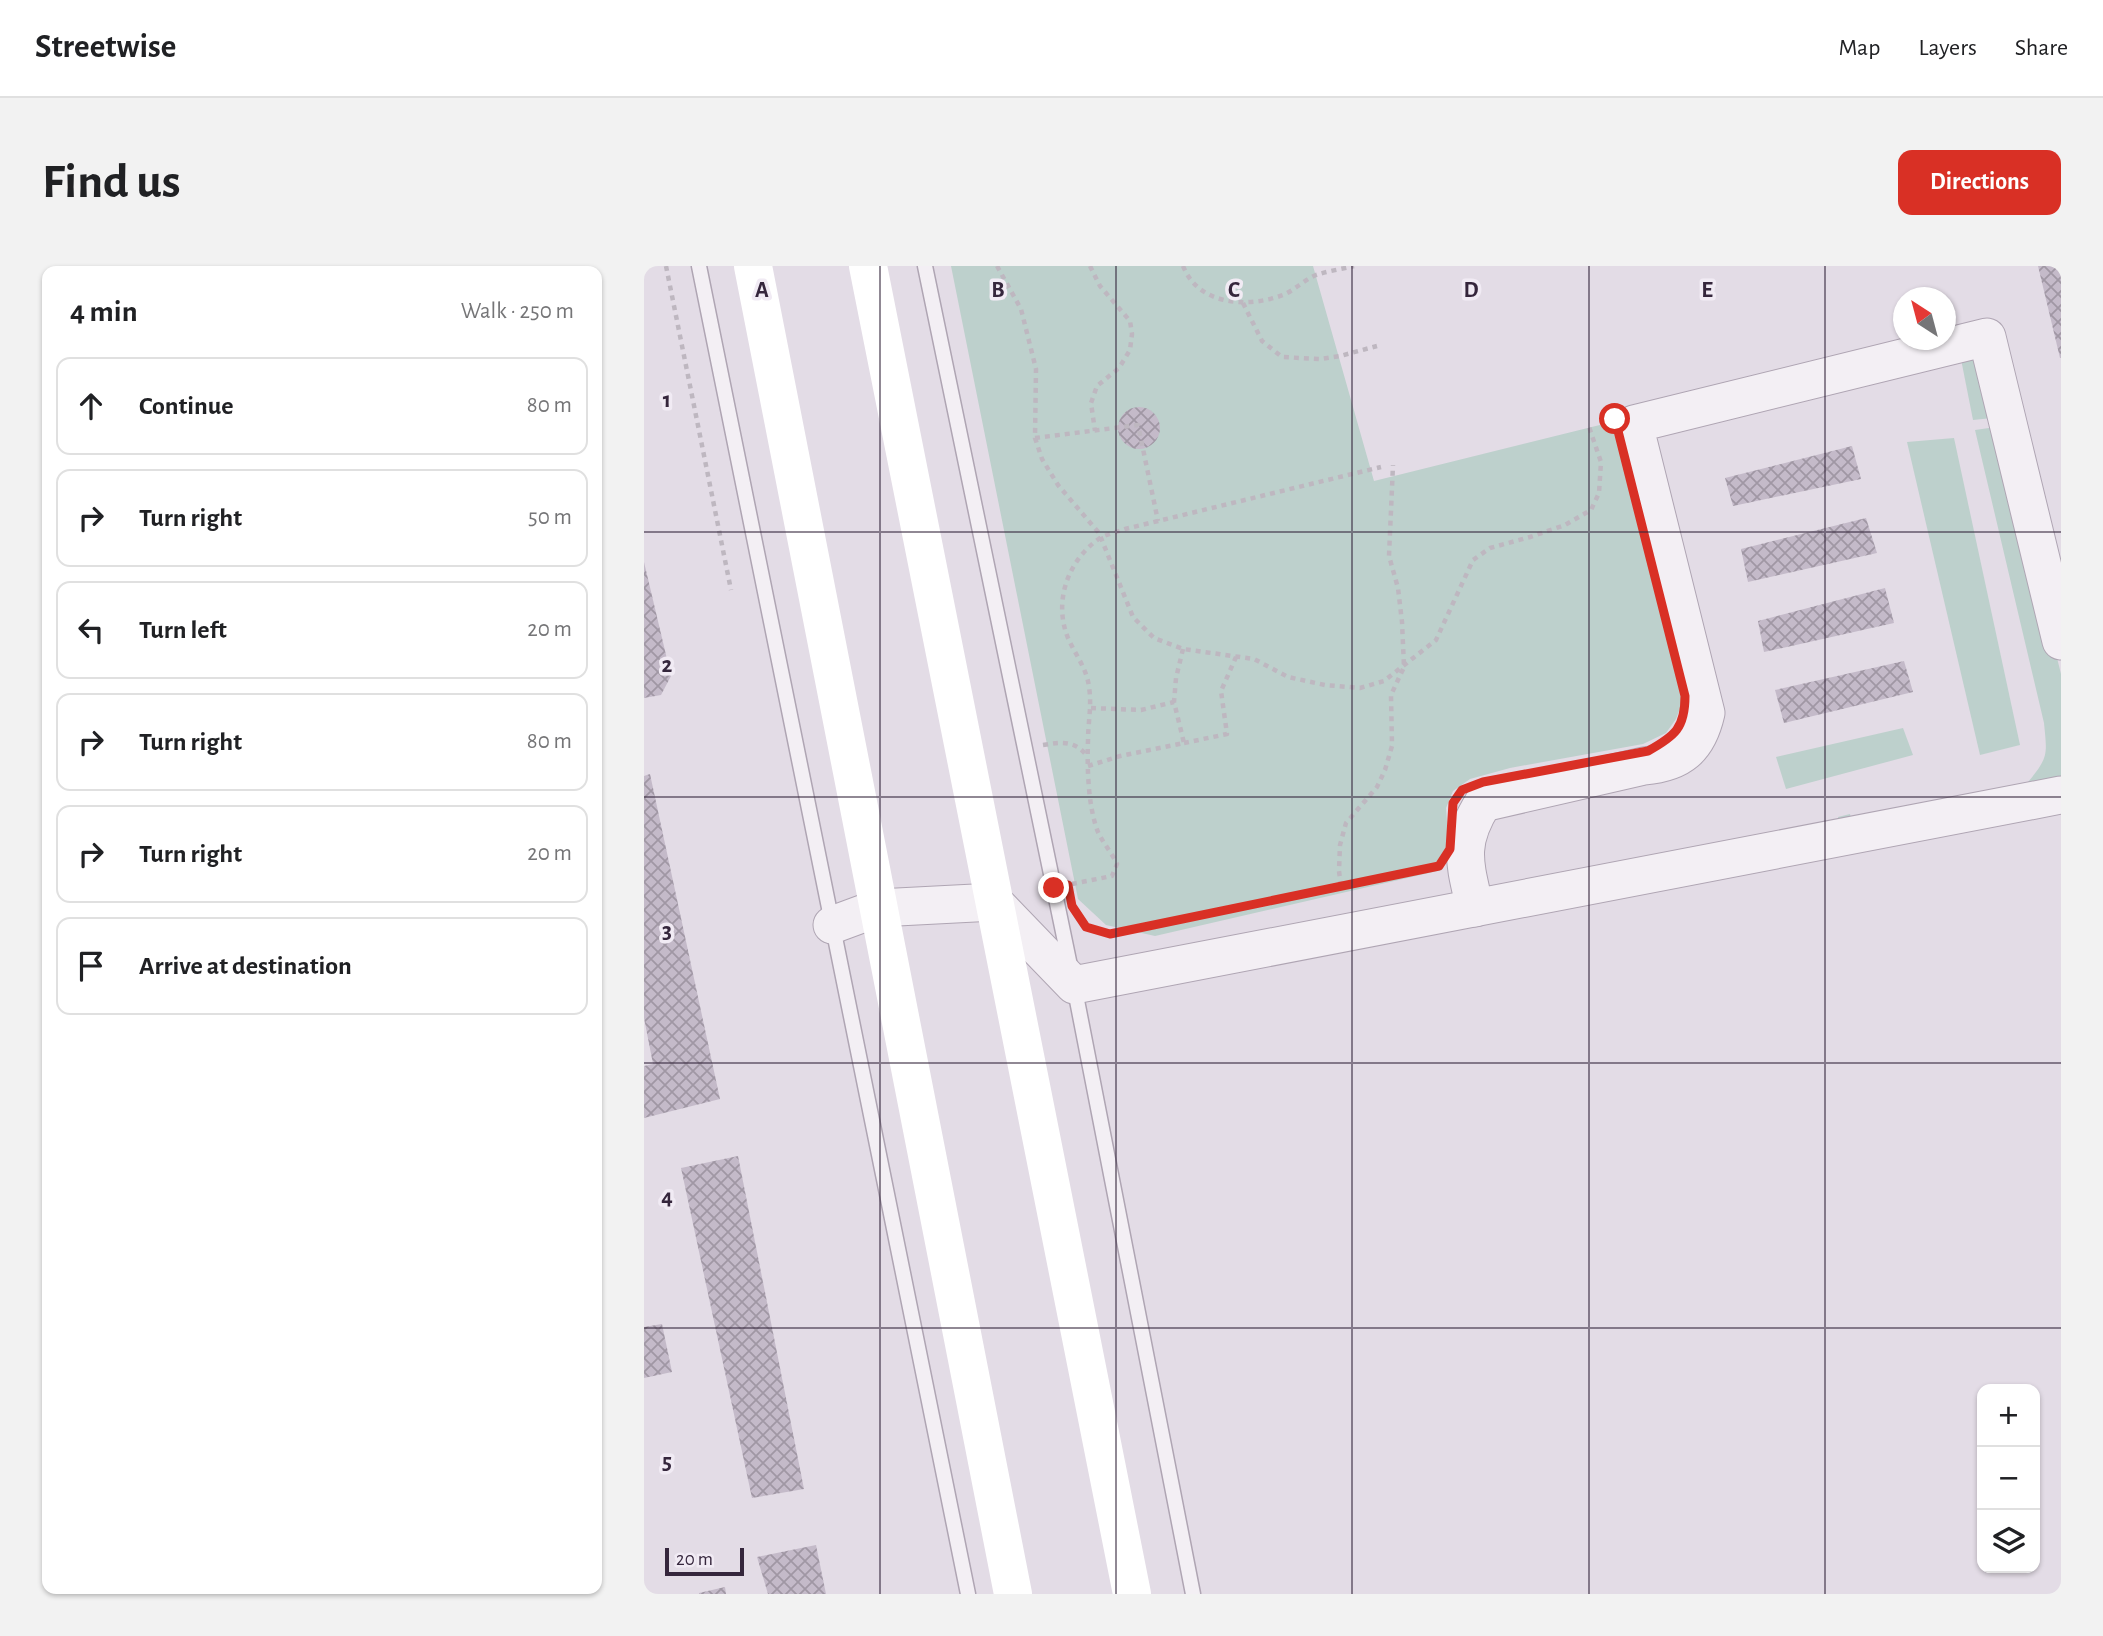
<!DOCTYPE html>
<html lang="en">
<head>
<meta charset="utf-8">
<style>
	:root { --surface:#fff; --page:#f2f2f2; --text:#202124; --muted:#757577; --line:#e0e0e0; --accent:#d93025 }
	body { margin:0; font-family:"Alegreya Sans",sans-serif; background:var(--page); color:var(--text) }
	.controls { position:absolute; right:21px; bottom:21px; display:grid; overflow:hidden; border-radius:14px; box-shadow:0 2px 5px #0004 }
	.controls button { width:63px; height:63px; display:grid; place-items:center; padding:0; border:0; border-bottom:2px solid var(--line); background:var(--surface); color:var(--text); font:35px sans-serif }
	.compass { position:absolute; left:1249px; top:21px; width:63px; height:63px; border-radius:50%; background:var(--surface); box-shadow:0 2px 5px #0004; rotate:324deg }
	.scale { position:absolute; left:21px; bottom:18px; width:79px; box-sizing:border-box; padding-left:7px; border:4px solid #35263c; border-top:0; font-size:19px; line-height:24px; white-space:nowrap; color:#35263c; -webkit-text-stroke:5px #f1ebf4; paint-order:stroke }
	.stop { position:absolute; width:21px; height:21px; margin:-16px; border:5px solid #d93025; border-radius:50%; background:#fff }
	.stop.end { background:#d93025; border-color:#fff; box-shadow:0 2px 7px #0008 }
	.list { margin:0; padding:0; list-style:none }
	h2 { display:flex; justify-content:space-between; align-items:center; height:91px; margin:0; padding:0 28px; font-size:30px }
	h2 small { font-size:23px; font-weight:400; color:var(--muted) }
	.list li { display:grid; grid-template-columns:46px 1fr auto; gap:21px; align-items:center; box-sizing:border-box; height:98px; margin:0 14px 14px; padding:0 14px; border:2px solid var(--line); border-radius:14px }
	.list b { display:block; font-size:26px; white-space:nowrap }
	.list em { font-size:23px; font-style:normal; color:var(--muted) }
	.icon { flex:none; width:38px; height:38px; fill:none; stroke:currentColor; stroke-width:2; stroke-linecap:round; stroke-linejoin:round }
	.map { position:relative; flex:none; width:1417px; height:1328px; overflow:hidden; border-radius:14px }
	header { display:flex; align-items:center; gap:42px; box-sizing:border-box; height:98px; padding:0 35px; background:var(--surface); border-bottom:2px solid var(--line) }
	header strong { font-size:33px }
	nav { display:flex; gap:38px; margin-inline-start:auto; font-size:24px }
	.intro { display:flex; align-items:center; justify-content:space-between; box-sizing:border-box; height:168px; padding:0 42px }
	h1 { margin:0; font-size:49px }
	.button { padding:18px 32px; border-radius:14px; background:var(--accent); color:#fff; font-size:24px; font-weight:700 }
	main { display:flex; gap:42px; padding:0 42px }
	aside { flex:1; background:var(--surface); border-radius:14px; box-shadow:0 2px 5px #0004 }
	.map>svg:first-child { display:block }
	.park { fill:#bdd0cc }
	.building { fill:url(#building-cross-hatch) }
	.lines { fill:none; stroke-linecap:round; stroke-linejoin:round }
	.service-casing { stroke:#afa5b3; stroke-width:17 }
	.tertiary-casing { stroke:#afa5b3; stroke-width:39 }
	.path { stroke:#beb7c0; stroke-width:4.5; stroke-dasharray:5 5; stroke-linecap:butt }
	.service { stroke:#f3eff4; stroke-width:14 }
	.tertiary { stroke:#f3eff4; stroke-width:37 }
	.secondary { stroke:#fff; stroke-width:38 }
	.route { stroke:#d93025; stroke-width:9 }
	.grid { fill:none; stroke:#35263c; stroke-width:2; stroke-opacity:0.55 }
	.grid-label { font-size:23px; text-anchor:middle; font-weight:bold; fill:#35263c; stroke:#f1ebf4; stroke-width:7; stroke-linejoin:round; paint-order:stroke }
</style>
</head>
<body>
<header>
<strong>Streetwise</strong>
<nav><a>Map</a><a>Layers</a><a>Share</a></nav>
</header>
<div class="intro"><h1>Find us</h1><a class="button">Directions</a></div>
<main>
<aside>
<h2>4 min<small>Walk · 250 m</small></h2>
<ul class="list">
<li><svg class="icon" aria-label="ahead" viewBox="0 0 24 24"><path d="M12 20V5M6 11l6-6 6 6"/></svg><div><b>Continue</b></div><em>80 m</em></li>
<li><svg class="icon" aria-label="right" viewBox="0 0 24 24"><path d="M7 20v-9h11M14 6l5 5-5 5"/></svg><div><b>Turn right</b></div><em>50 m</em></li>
<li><svg class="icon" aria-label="left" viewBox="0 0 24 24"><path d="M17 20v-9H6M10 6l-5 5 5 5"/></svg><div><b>Turn left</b></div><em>20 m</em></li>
<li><svg class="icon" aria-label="right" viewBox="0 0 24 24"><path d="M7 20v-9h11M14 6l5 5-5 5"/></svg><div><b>Turn right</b></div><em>80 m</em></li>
<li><svg class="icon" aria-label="right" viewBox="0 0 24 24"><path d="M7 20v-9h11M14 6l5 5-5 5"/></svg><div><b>Turn right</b></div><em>20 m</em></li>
<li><svg class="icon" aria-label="arrive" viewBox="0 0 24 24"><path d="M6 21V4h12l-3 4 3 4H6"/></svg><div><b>Arrive at destination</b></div></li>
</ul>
</aside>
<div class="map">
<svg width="1417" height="1328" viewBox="0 0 1417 1328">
	<defs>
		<pattern id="building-cross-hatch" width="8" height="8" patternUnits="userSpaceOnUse" patternTransform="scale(1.75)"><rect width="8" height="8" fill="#c4bac9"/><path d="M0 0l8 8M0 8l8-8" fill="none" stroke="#a097a4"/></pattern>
	</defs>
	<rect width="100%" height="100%" fill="#e3dce6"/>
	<!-- park -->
	<g class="park">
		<path d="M307,0H669L730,215L976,154L1040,418L1038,437L1032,453L1022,467L999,478L866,502L826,513L809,525L802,542L805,583L798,604L511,670L462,659L434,633Z"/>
		<path d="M1335,78L1348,152L1329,154L1315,83Z"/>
		<path d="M1352,161L1358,170L1417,408V525L1197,569L1194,551L1206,548L1207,552L1384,516C1405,491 1403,488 1400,457L1331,164Z"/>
		<path d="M1310,172L1376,479L1336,489L1263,176Z"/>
		<path d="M1259,462L1269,489L1142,523L1132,491Z"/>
	</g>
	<!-- building -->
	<g class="building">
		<path d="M1394,0H1417V92H1416Z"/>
		<circle cx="495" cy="162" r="21"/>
		<path d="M1208,180L1217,213L1089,240L1081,212Z"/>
		<path d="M1222,252L1233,287L1104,316L1097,283Z"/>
		<path d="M0,296L27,410L17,429L0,432Z"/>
		<path d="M1241,322L1250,357L1120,386L1114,355Z"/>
		<path d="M1260,395L1269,426L1140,457L1131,424Z"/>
		<path d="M6,508L76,833L0,852V800L9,798L0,752V510Z"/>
		<path d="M94,890L160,1223L108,1232L37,902Z"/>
		<path d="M18,1058L28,1106L0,1112V1061Z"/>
		<path d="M172,1279L182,1328H124L113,1291Z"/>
		<path d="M81,1321L82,1328H55V1327Z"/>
	</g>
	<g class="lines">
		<!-- service casing -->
		<g class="service-casing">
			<g id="service">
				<path d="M55,0L324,1328"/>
				<path d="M281,0L430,719L549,1328"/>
			</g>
		</g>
		<!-- tertiary casing -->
		<g class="tertiary-casing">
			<g id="tertiary">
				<path d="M831,642C821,598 813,578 839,537L1000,500C1037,497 1054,482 1062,447L990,158L1343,71L1417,375"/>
				<path d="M188,659L234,642L350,636L430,719L1417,529"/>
			</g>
		</g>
		<!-- path -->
		<g class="path">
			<path d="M22,0L87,324"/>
			<path d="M353,0L377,43L392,103L391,172L398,193L414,219L455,267L489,351L510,372L539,383L610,393L644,411L681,419L716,422L740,415L792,374L829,294L846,282L886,271L921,259L947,244L955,227L957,196L945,161"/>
			<path d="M446,0L456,20L486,55L488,68L486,84L475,102L453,120L447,137L451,165"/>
			<path d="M539,0C555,40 604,42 639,29C651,24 660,14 672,9C684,5 698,3 710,0"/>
			<path d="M599,37L618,75L638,91L676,93L696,90L733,80"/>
			<path d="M391,172L494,159L514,255"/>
			<path d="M447,442L497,444L530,436"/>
			<path d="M540,477L583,468L577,425L592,391"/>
			<path d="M399,479C417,476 431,474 443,490"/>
			<path d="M444,500L476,490L540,477L530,436L532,412L539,383"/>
			<path d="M428,618L468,610L473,598C468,587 459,577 454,566C444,541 443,501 444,475C444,456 448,440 445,421C443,403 431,388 424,372C409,335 424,294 456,272C463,268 473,266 481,263L737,201"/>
			<path d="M697,620L695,605L696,579L702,557L733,521L741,504L748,480L747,429L760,401L758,356L754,322L745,290L749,199"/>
			<path d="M438,654L442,661L466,668L792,601"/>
		</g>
		<!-- service -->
		<use href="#service" class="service"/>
		<!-- tertiary -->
		<use href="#tertiary" class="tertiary"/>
		<!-- secondary -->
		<g class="secondary">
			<path d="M109,0L369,1328"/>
			<path d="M224,0L488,1328"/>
		</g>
	</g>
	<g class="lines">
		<!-- route -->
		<path class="route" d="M410,622L424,619L428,640L442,661L466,668L795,600L806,583L809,537L818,524L839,516L1004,485C1031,470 1041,462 1041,430L971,153"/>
	</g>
	<!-- grid -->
	<path class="grid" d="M236,0V1328M472,0V1328M708,0V1328M945,0V1328M1181,0V1328M0,266H1417M0,531H1417M0,797H1417M0,1062H1417"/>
	<g class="grid-label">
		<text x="118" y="31">A</text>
		<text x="354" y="31">B</text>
		<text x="590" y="31">C</text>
		<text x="827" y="31">D</text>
		<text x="1063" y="31">E</text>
		<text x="23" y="141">1</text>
		<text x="23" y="406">2</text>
		<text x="23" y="672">3</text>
		<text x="23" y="938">4</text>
		<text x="23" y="1203">5</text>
	</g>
</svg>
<div class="controls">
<button>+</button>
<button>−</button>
<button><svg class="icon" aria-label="layers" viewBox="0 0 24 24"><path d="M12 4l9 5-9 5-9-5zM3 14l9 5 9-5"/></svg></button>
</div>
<svg class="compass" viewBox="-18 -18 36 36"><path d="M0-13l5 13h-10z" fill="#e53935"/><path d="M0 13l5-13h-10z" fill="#757577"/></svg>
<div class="scale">20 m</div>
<div class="stop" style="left:971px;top:153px"></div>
<div class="stop end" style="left:410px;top:622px"></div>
</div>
</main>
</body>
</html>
